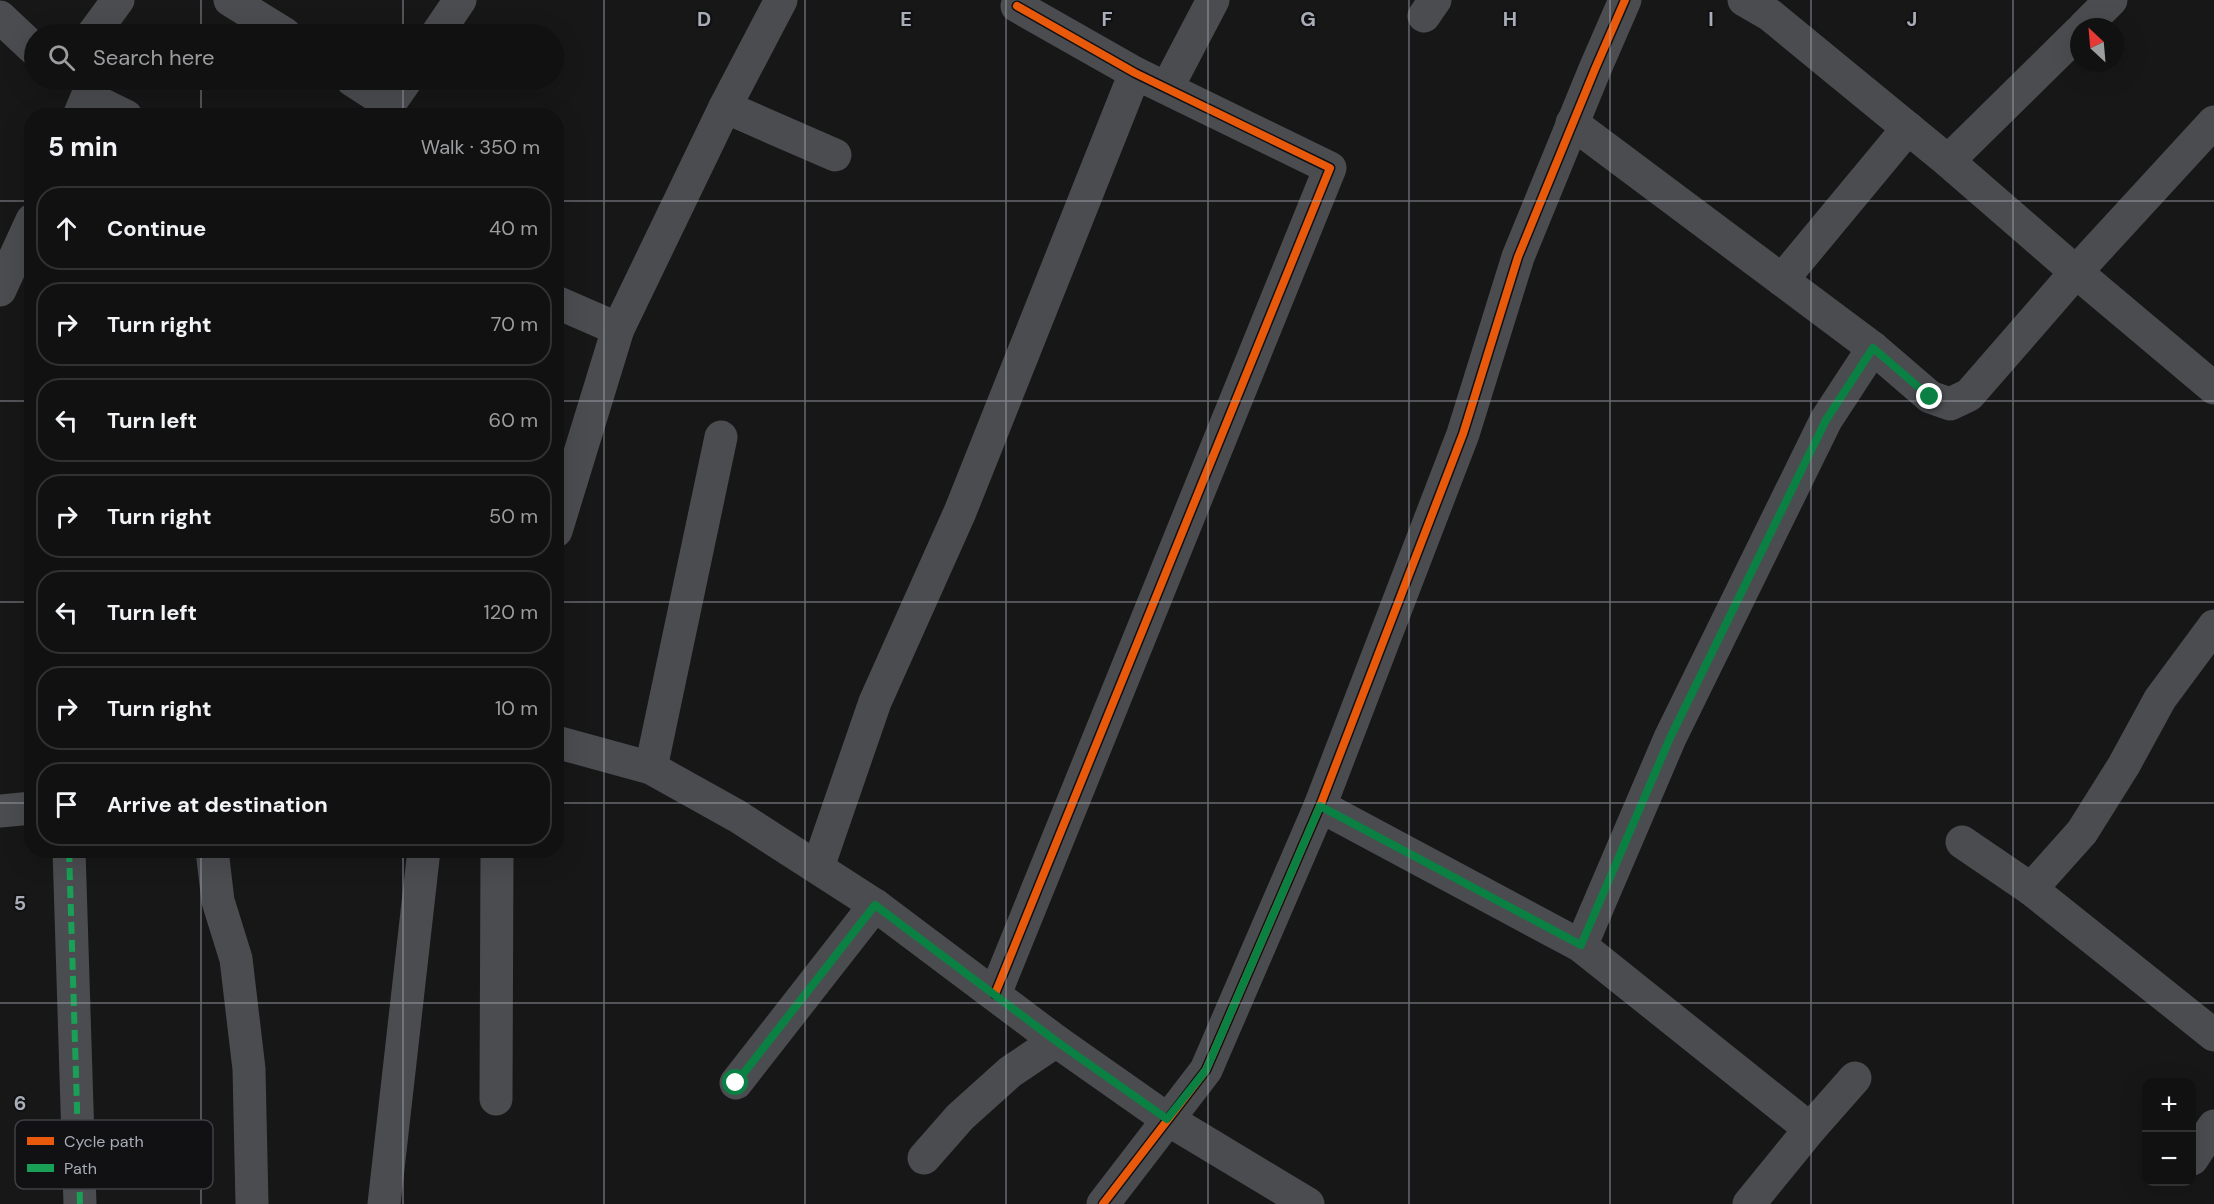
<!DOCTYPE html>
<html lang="en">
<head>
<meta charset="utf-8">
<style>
	:root { --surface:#111; --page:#1a1a1a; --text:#f1f3f6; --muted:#9c9d9f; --line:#303131 }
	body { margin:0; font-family:"DM Sans",sans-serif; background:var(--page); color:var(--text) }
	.controls { position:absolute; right:18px; bottom:18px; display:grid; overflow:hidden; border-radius:12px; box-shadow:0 6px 24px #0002 }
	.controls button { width:54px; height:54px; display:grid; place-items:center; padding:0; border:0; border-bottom:2px solid var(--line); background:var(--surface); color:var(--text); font:30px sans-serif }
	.compass { position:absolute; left:2070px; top:18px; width:54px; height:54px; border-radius:50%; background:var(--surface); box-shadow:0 6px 24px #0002; rotate:334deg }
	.stop { position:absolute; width:18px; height:18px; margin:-14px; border:4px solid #0b8043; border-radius:50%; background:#fff }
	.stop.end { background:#0b8043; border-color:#fff; box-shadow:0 2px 6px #0008 }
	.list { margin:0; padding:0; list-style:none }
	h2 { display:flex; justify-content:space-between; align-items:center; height:78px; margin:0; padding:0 24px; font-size:26px }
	h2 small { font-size:20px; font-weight:400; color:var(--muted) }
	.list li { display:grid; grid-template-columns:39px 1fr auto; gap:18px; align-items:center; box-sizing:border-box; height:84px; margin:0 12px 12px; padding:0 12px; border:2px solid var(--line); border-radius:24px }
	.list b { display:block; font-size:22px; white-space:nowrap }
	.list em { font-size:20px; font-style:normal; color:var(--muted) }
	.icon { flex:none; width:33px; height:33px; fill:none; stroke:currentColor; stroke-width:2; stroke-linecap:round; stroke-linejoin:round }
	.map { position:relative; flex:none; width:2214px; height:1204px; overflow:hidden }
	.search { position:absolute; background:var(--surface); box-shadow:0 6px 24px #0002; left:24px; top:24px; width:540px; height:66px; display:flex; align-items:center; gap:15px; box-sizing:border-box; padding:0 21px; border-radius:33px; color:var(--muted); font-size:22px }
	.panel { position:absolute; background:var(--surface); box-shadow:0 6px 24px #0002; left:24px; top:108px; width:540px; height:750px; border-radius:24px }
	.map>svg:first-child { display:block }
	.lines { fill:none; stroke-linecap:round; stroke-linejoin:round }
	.minor { stroke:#4b4c50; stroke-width:33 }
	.quiet { stroke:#1a9f57; stroke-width:6; stroke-dasharray:12 6; stroke-linecap:butt }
	.cycleway-casing { stroke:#111113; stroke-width:11 }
	.cycleway { stroke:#e8590c; stroke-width:8 }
	.route { stroke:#0b8043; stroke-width:8 }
	.grid { fill:none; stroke:#a8adb8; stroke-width:1.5; stroke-opacity:0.55 }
	.key { fill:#111113; stroke:#3e4045; stroke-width:1.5 }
	.key-label { font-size:16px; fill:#a8adb8 }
	.grid-label { font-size:20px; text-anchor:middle; font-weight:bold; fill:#a8adb8; stroke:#111113; stroke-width:4.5; stroke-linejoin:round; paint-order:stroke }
</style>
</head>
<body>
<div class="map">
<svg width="2214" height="1204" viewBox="0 0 2214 1204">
	<rect width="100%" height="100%" fill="#171717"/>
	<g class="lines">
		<!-- minor -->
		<g class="minor">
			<path d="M230,0L285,34"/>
			<path d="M1744,0L1770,15L1948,161L2076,272L2214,388"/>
			<path d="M1424,16L1435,0"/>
			<path d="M0,17L34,49"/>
			<path d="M2084,27L2111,0"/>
			<path d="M93,34L118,0"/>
			<path d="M437,34L460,0"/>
			<path d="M352,80L389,104"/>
			<path d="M1167,88L1213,0"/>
			<path d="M725,107L835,155"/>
			<path d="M79,116L87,97L126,116"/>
			<path d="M381,116L406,80"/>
			<path d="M1572,123L1873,348L1930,397L1950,404L1969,395L2076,272L2214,122"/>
			<path d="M1948,161L2079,32"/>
			<path d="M1782,280L1908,128"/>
			<path d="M0,290L32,220"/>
			<path d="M556,302L618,329"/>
			<path d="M556,531L618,329L725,107L781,0"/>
			<path d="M556,742L651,768L737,816L875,905L1056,1041L1167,1119L1308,1204"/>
			<path d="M651,768L721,437"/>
			<path d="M1320,806L1581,946L1810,1129"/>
			<path d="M0,811L32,808"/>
			<path d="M1962,842L2031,889L2082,832L2124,765L2160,699L2214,626"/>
			<path d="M69,850L80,1204"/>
			<path d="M212,850L218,901L236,959L249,1069L252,1204"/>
			<path d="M818,867L875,702L960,512L1135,73"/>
			<path d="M2031,889L2214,1035"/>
			<path d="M1581,946L1670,738L1826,420L1873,348"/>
			<path d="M995,994L1330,168L1135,73L1017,6"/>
			<path d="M736,1083L875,905"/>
			<path d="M496,1099L497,850"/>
			<path d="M924,1158L960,1117L1010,1072L1056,1041"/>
			<path d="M2192,1159L2214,1126"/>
			<path d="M384,1204L424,850"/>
			<path d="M1103,1204L1206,1070L1320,806L1463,434L1518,257L1595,69L1625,0"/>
			<path d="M1749,1204L1810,1129L1855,1078"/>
		</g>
		<!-- quiet -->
		<path class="quiet" d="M69,850L80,1204"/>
		<!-- cycleway casing -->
		<g class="cycleway-casing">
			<g id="cycleway">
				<path d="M995,994L1330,168L1135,73L1017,6"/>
				<path d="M1103,1204L1206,1070L1320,806L1463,434L1518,257L1595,69L1625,0"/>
			</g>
		</g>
		<!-- cycleway -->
		<use href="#cycleway" class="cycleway"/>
	</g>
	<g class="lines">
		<!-- route -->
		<path class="route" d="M736,1083L875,905L1056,1041L1167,1119L1206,1070L1320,806L1581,945L1670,738L1826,420L1873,348L1930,397"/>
	</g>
	<!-- grid -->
	<path class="grid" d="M201,0V34M403,0V34M604,0V1204M805,0V1204M1006,0V1204M1208,0V1204M1409,0V1204M1610,0V1204M1811,0V1204M2013,0V1204M201,80V116M403,80V116M0,201H32M556,201H2214M0,401H32M556,401H2214M0,602H32M556,602H2214M0,803H32M556,803H2214M201,850V1204M403,850V1204M0,1003H2214"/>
	<!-- legend -->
	<rect x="15" y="1120" width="198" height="69" rx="9" class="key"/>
	<rect x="27" y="1137" width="27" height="8" fill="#e8590c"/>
	<rect x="27" y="1164" width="27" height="8" fill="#1a9f57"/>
	<g class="key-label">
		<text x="64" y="1147">Cycle path</text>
		<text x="64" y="1174">Path</text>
	</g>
	<g class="grid-label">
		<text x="704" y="26">D</text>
		<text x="906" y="26">E</text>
		<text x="1107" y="26">F</text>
		<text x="1308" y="26">G</text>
		<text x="1510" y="26">H</text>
		<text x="1711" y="26">I</text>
		<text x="1912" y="26">J</text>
		<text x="20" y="910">5</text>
		<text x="20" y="1110">6</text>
	</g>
</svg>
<div class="controls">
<button>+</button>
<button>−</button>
</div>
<svg class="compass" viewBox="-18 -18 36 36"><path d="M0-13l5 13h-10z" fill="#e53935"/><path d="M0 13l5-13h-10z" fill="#9c9d9f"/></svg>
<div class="stop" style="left:736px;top:1083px"></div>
<div class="stop end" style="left:1930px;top:397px"></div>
<div class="search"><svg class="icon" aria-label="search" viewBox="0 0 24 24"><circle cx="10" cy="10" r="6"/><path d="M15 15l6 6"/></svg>Search here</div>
<section class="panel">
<h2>5 min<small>Walk · 350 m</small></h2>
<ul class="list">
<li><svg class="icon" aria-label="ahead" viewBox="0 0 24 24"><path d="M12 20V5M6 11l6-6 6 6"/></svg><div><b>Continue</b></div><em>40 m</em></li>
<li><svg class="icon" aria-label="right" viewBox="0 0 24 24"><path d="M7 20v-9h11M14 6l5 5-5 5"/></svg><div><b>Turn right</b></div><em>70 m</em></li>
<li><svg class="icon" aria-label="left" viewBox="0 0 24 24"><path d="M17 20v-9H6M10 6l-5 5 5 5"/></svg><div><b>Turn left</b></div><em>60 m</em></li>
<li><svg class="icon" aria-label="right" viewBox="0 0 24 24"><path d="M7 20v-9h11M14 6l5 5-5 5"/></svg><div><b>Turn right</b></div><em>50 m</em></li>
<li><svg class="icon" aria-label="left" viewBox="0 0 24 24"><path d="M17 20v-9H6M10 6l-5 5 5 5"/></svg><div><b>Turn left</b></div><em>120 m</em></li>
<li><svg class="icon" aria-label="right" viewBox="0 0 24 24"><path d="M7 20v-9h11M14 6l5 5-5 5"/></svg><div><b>Turn right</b></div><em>10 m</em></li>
<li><svg class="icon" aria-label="arrive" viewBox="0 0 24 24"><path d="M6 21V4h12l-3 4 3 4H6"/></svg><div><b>Arrive at destination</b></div></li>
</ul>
</section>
</div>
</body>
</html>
